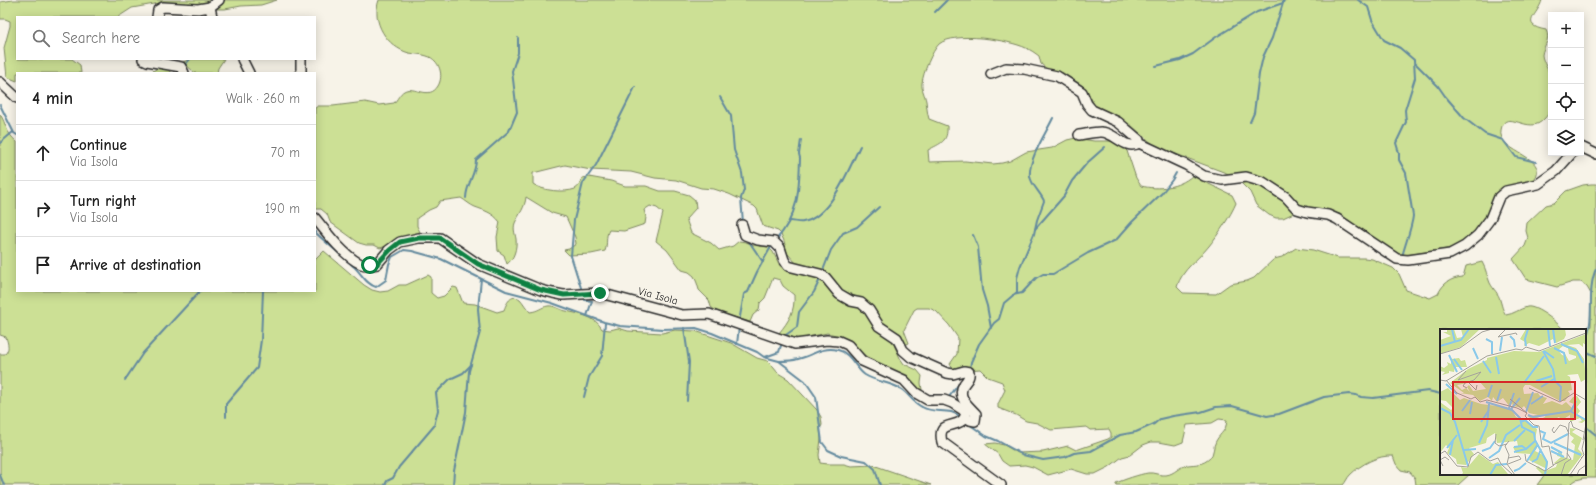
<!DOCTYPE html>
<html lang="en">
<head>
<meta charset="utf-8">
<style>
	:root { --surface:#fff; --page:#f6f6f6; --text:#222; --muted:#767676; --line:#e0e0e0 }
	body { margin:0; font-family:"Comic Neue",sans-serif; background:var(--page); color:var(--text) }
	.controls { position:absolute; right:12px; top:12px; display:grid; overflow:hidden; border-radius:0px; box-shadow:0 2px 10px #0003 }
	.controls button { width:36px; height:36px; display:grid; place-items:center; padding:0; border:0; border-bottom:1px solid var(--line); background:var(--surface); color:var(--text); font:20px sans-serif }
	.stop { position:absolute; width:12px; height:12px; margin:-9px; border:3px solid #0b8043; border-radius:50%; background:#fff }
	.stop.end { background:#0b8043; border-color:#fff; box-shadow:0 1px 4px #0008 }
	.list { margin:0; padding:0; list-style:none }
	h2 { display:flex; justify-content:space-between; align-items:center; height:52px; margin:0; padding:0 16px; font-size:17px }
	h2 small { font-size:13px; font-weight:400; color:var(--muted) }
	.list li { display:grid; grid-template-columns:26px 1fr auto; gap:12px; align-items:center; box-sizing:border-box; height:56px; padding:0 16px; border-top:1px solid var(--line) }
	.list b { display:block; font-size:15px; white-space:nowrap }
	.list p { margin:0; font-size:13px; white-space:nowrap; color:var(--muted) }
	.list em { font-size:13px; font-style:normal; color:var(--muted) }
	.icon { flex:none; width:22px; height:22px; fill:none; stroke:currentColor; stroke-width:2; stroke-linecap:round; stroke-linejoin:round }
	.map { position:relative; flex:none; width:1596px; height:485px; overflow:hidden }
	.search { position:absolute; background:var(--surface); box-shadow:0 2px 10px #0003; left:16px; top:16px; width:300px; height:44px; display:flex; align-items:center; gap:10px; box-sizing:border-box; padding:0 14px; border-radius:0px; color:var(--muted); font-size:15px }
	.panel { position:absolute; background:var(--surface); box-shadow:0 2px 10px #0003; left:16px; top:72px; width:300px; height:220px; border-radius:0px }
	.map>svg:first-child { display:block }
	.green { fill:#cce095; stroke:#7c8660 }
	.lines { fill:none; stroke-linecap:round; stroke-linejoin:round }
	.stream { stroke:#648a9e; stroke-width:2 }
	.minor-casing { stroke:#2b2b2b; stroke-width:12 }
	.minor { stroke:#f7f3e8; stroke-width:9 }
	.route { stroke:#0b8043; stroke-width:5 }
	.labels { text-anchor:middle; dominant-baseline:central; stroke-width:3.5; stroke-linejoin:round; paint-order:stroke }
	.street-label { font-size:11px; fill:#2b2b2b; stroke:#f7f3e8 }
	.inset-river { fill:none; stroke:#8ac9ea; stroke-width:2 }
	.inset-road { fill:none; stroke:#a5a39c; stroke-width:1 }
	.view { fill:#d62828; fill-opacity:0.15; stroke:#d62828; stroke-width:2 }
	.inset-edge { fill:none; stroke:#2b2b2b; stroke-width:2 }
</style>
</head>
<body>
<div class="map">
<svg width="1596" height="485" viewBox="0 0 1596 485">
	<rect width="100%" height="100%" fill="#f7f3e8"/>
	<filter id="ink" filterUnits="userSpaceOnUse"><feTurbulence type="fractalNoise" baseFrequency=".025" numOctaves="2"/><feDisplacementMap in="SourceGraphic" scale="8" xChannelSelector="R" yChannelSelector="G"/><feConvolveMatrix kernelMatrix="1 2 1 2 8 2 1 2 1" color-interpolation-filters="sRGB"/></filter>
	<g filter="url(#ink)">
		<!-- green -->
		<g class="green">
			<path d="M13,0H277L261,5L241,6L225,9H217L215,1L198,5L160,3L132,8L118,17H17V59H72L80,65L81,73H17V81L7,77L4,48L10,26V21L5,19H0V2Z"/>
			<path d="M379,0H1542C1539,14 1518,25 1546,30C1551,40 1543,46 1542,55C1543,63 1549,70 1551,78C1552,83 1552,103 1551,108C1550,112 1547,116 1544,119C1529,137 1505,106 1501,130C1497,151 1542,155 1537,174C1536,177 1534,180 1532,182C1527,184 1509,186 1502,188L1484,223L1459,245L1447,249L1406,255H1396L1340,214L1313,209L1298,211L1283,218H1276L1269,215L1256,205L1250,192L1234,176L1155,146L1132,126L1097,110L1087,91L1082,85L1063,73L1047,69L1041,64L1039,56C1035,53 1031,50 1026,48C1009,40 955,31 939,44C932,51 923,73 922,83C921,89 925,95 926,101C927,108 927,112 929,119L947,126C948,142 941,143 928,150L929,162L965,161L993,164L1002,163L1010,161L1026,152L1052,148L1067,140L1076,138L1094,141H1112L1121,145L1127,151L1136,178L1141,186C1158,190 1178,188 1192,176L1232,195L1236,203C1231,215 1218,235 1209,246C1198,260 1182,269 1177,287L1183,293L1216,294L1230,284L1247,281L1254,278L1274,259L1282,257L1296,248L1313,250L1338,258H1364L1372,259L1393,268L1399,274L1406,290L1430,298L1438,294C1443,283 1451,278 1463,277L1466,266L1482,262C1486,269 1487,276 1490,283C1493,289 1499,294 1500,300C1502,306 1502,309 1506,315C1514,314 1519,309 1527,307C1536,305 1558,323 1564,330H1441V474H1470L1458,485H1416L1415,478L1410,472L1401,470L1396,464L1393,456C1378,455 1361,464 1350,475C1347,478 1346,482 1343,485H1116V483C1123,480 1140,474 1148,473C1154,472 1160,476 1166,475C1175,474 1179,466 1188,465C1196,464 1203,465 1210,458C1214,454 1213,446 1216,441C1221,432 1226,432 1227,420L1219,419L1212,423L1187,425L1183,442L1175,445L1159,442H1151L1143,445L1130,455L1122,457L1109,467L1095,474H1087L1071,469L1048,475L1033,467L1025,465L1009,466L1002,461L998,454L985,444L995,443L1004,445L1018,453L1043,452L1068,446L1076,450L1108,439L1111,437V433L1109,429L1090,430L1086,427L1051,430L1037,423L1026,421L1016,415L998,408V404L1005,390L1002,382L988,377L980,369L954,371L950,364L957,354L958,338L949,325L936,311L929,308H917L914,310L904,330L909,343L905,345L901,334L884,325L865,301L842,290L830,276L797,264L787,253L784,241L781,234L778,231L763,226L757,209L754,206L729,194L714,189L701,188L676,180L655,178L631,172L591,170L565,165L533,173V184C542,191 565,193 575,189C579,187 581,183 582,178L589,177L611,181L625,186H646L660,191H675L689,195L695,200L696,208L686,219L691,233L711,243L719,250L733,246L739,241L746,242L753,245L768,247L773,252L780,266L786,270L817,276L860,307L865,312L878,330L891,338L900,358L904,364L917,370L922,376L921,383L922,390H919L908,379L896,371L883,367L867,357L841,336L827,333L799,339L779,333C789,321 795,311 794,295L783,286L780,280L773,278L765,298L760,303L759,310L753,315L750,322L717,312L711,307L709,300L699,290L697,283L694,276L689,272L682,270L667,250L656,241L663,213L657,208L650,206L644,210L646,217L645,224L624,231L609,230C605,237 608,243 605,251L591,254L569,255L564,250L569,249L576,244L575,237L566,217L552,213L526,197C525,208 519,214 515,223C513,229 515,233 516,239C517,248 514,259 507,264L504,255L498,251L497,237L500,222C493,213 486,211 475,207C470,205 466,201 461,198L440,201L436,207L429,210L417,218V226L420,232L403,237L387,246L380,248L374,245H366L359,243L330,222L327,214L321,209H315V108L318,106H333L365,102L379,105L394,103C397,100 400,93 404,91C414,85 429,101 438,86C444,76 440,60 427,56C421,54 415,54 409,53C387,47 371,22 379,0Z"/>
			<path d="M191,59H224L218,68L217,73H195L183,62Z"/>
			<path d="M159,67L167,68L171,73H153V71Z"/>
			<path d="M0,114C7,125 5,132 17,142V291H315V260L324,251L364,285L372,290L380,292L388,291L399,285H406L428,275L431,277V293L437,298L444,296L453,287L457,288L463,303L475,304L497,312L504,310C506,304 511,293 520,299C523,302 526,308 530,312C539,311 541,307 548,306C554,305 560,310 566,311C579,314 595,316 602,329L610,330L618,328L628,331L662,333L675,330L695,331L731,343L757,358L768,361L778,373L788,379L817,410L821,417L822,425L820,429L821,439L819,455L820,463L828,464H844L851,466L873,465L931,485H0V354H5C10,349 8,344 6,337L0,335Z"/>
			<path d="M1591,184H1596V478H1584L1576,480L1569,485H1537L1545,474H1585V334L1591,326V294L1587,287L1581,282H1573L1557,287L1526,279L1513,259L1525,246L1528,238L1526,231L1527,223L1546,205L1554,203L1566,191L1583,185Z"/>
		</g>
		<g class="lines">
			<!-- stream -->
			<g class="stream">
				<path d="M1358,0L1368,7L1372,20L1384,40L1400,48L1414,60L1415,78L1405,110L1406,122L1396,143L1399,153V160L1406,173L1413,216C1412,226 1406,242 1403,253"/>
				<path d="M935,12L947,0"/>
				<path d="M1415,63L1438,86L1445,96L1464,118L1485,134L1503,140L1516,157L1536,162"/>
				<path d="M184,66L190,59"/>
				<path d="M1156,66L1180,60L1193,54L1216,37L1257,12L1283,3"/>
				<path d="M720,97L731,116L734,150L742,173L744,190L741,198L743,223"/>
				<path d="M0,105L14,133L17,135"/>
				<path d="M1250,122L1254,113L1259,74L1263,57L1272,38L1284,0"/>
				<path d="M0,143L13,132"/>
				<path d="M466,198C466,185 476,174 476,160L509,131L517,112L512,71L518,53V38"/>
				<path d="M790,221C794,221 799,223 803,222C830,218 849,169 860,146"/>
				<path d="M1035,229L1064,196L1072,181L1087,163L1105,147"/>
				<path d="M315,232C327,244 341,254 353,266C361,272 365,284 376,287L386,280L389,264L392,257L404,250L412,251L441,259L506,291L552,303L604,322L620,326L663,329L696,328L712,333L757,352L764,357L779,361L805,381L816,397L822,442L828,450L841,456L866,461L875,469L880,485"/>
				<path d="M973,235L978,247L982,290L987,306L991,328"/>
				<path d="M748,240L763,262"/>
				<path d="M776,240C799,214 799,191 800,158L799,154L801,140"/>
				<path d="M822,273L831,250L843,233L857,227L879,207"/>
				<path d="M582,291L571,256L574,220L583,183L596,165L635,87"/>
				<path d="M1013,295L1022,293L1036,278L1043,274H1053L1088,253L1116,240L1132,222L1162,193L1172,180L1176,173"/>
				<path d="M584,297L585,300L592,301L587,316"/>
				<path d="M739,322L744,294L748,292L757,272L772,245"/>
				<path d="M684,328L689,362L687,401"/>
				<path d="M783,337L797,327L799,312L814,292L821,277"/>
				<path d="M1585,340C1596,320 1586,291 1596,269"/>
				<path d="M737,344L739,327"/>
				<path d="M1585,351L1596,356"/>
				<path d="M765,357L779,352L782,342"/>
				<path d="M779,361C785,361 792,361 798,359C812,356 822,346 838,350C851,353 855,368 865,375C876,382 890,382 901,389C909,394 912,402 922,407C936,415 949,406 962,418"/>
				<path d="M970,369L971,362L979,344L994,323L999,319L1004,303L1017,292V278L1020,267L1034,234L1037,220L1044,201C1041,193 1031,185 1030,176C1028,160 1046,133 1053,118"/>
				<path d="M125,380L143,353L200,291"/>
				<path d="M584,397L589,377L602,356L605,323"/>
				<path d="M949,399V397L964,377"/>
				<path d="M226,417V404L257,368L261,340L263,291"/>
				<path d="M966,422L986,436L998,441L1023,455L1043,460L1065,457L1074,453L1091,451L1120,435L1136,432L1154,424L1160,419L1173,416L1201,412L1216,407L1232,406L1267,416L1279,414L1324,397L1349,394L1356,395L1361,397L1373,398L1428,391L1441,394"/>
				<path d="M1585,426L1596,435"/>
				<path d="M0,475L4,485"/>
				<path d="M385,485L387,481L393,478L399,467L434,426L438,410L436,393L450,379L463,373L471,365"/>
				<path d="M453,485L454,471L466,412L469,371L480,332L478,309L481,279"/>
			</g>
			<!-- minor casing -->
			<g class="minor-casing">
				<g id="minor">
					<path d="M210,7L219,0"/>
					<path d="M210,7L212,17"/>
					<path d="M157,17L158,10L163,7L198,9L210,7"/>
					<path d="M143,59L147,61L181,67L184,73"/>
					<path d="M242,59L249,73"/>
					<path d="M301,73V59"/>
					<path d="M991,74L1006,68L1024,69L1057,76L1082,92L1087,104L1092,110L1118,122L1139,140V143L1186,165L1204,176L1222,180L1246,177L1263,182L1286,197L1297,209L1307,212L1328,215L1337,219L1397,259L1408,260L1450,254L1465,246L1478,235L1490,219L1499,197L1506,191L1538,184L1556,171L1572,153"/>
					<path d="M0,82L17,98"/>
					<path d="M1079,135C1086,134 1094,132 1101,132C1115,132 1125,151 1139,143"/>
					<path d="M1581,147L1596,154"/>
					<path d="M315,218C326,232 345,257 361,264C366,266 372,265 377,264L389,250L400,242L419,238H440L478,264L541,290L553,293L563,295L600,293L682,315L709,314L795,344L827,340L839,341L848,345L862,361L904,380L916,393L928,400H944L952,403L963,410L966,414C961,432 936,417 942,442L1001,485"/>
					<path d="M742,225L745,235L758,240L774,242L780,248L784,260L788,266L820,274L826,278L839,294L851,301L861,303L869,310L879,326L897,338L903,350L911,357L947,373L953,374L964,371L969,372C970,377 967,380 964,384C956,397 968,405 976,414L975,421L970,420L965,417"/>
				</g>
			</g>
			<!-- minor -->
			<use href="#minor" class="minor"/>
		</g>
	</g>
	<g class="lines" filter="url(#ink)">
		<!-- route -->
		<path class="route" d="M370,265L377,264L390,250L400,242L419,238H440L478,264L541,290L564,295L600,293"/>
	</g>
	<g class="labels">
		<!-- street labels -->
		<g class="street-label">
			<text transform="translate(658 296) rotate(15)">Via Isola</text>
		</g>
	</g>
	<!-- overview -->
	<g transform="translate(1440 329)">
		<rect width="146" height="146" fill="#f7f3e8"/>
		<path d="M7,0H14L17,9L23,8L21,0H40L21,18L0,25V11L11,7L3,3H7ZM86,0H125L126,6L124,10L116,14L113,10L99,17L89,14L84,17L85,13L80,10ZM146,5V16L143,14V18L139,15L127,16L136,19L144,30L146,50L141,53L138,45L127,46L130,48L132,61L128,62L130,65L125,72H120L90,56H85L83,59L84,65L98,64L100,67L107,69L103,75L112,72L122,76L126,73L133,80L134,75L129,73L133,68L137,67L141,73L137,78L140,82L137,86L146,91L142,94L138,93L142,92L140,89L130,93V86L122,91L119,88L115,90L98,91L105,88L106,85L97,89H90L88,87L98,86L89,84L84,77L82,79L73,77L72,74L70,78L63,69L57,73L53,68L52,72L48,68L40,72L33,66L20,64H24L10,54L28,40L47,31V29L74,22L99,23ZM123,17L128,19L129,25L136,27V29L129,32L124,23L125,27L122,26L118,21ZM39,52L46,60L33,62L29,56L27,58L30,63L26,59L22,61L17,56ZM19,29L21,32L25,31L27,38H15L14,43L9,42V44L2,46L5,43L0,42V31V37L4,39L8,36L7,33L11,35V30ZM8,59L20,71L24,69L41,75L66,78L72,81L76,88L85,91L97,100L95,111L98,117L95,122L103,126L108,133L107,140L89,131L91,125L76,124L73,118L78,117L77,112L57,114L55,104L47,109L46,114L29,119L34,125L26,136L17,135L16,130L7,124L9,119L6,116L0,124V73L11,81L13,79L6,72L0,71V63ZM130,99L136,100L132,103L142,109L138,120L143,125L127,146H103L96,139L98,137L105,142L116,138L117,135L114,134L121,128L117,127L119,121L124,128L133,131L135,116L131,113L134,109L130,106ZM39,125L53,135L58,133L68,145L21,146L23,144L21,138L27,139Z" fill="#cce095" fill-rule="evenodd"/>
		<path class="inset-river" d="M12,0L15,13M108,0L110,17M113,0L115,14M70,7L74,11L75,18M46,10L52,13V25M121,15L137,22L143,34M0,17L21,11L29,0M86,17L85,10L88,0M33,19L38,30M114,19L124,24L126,35M60,22L62,8M103,22L113,40L115,52L121,58L120,72M104,22L114,29M9,26L17,43M56,28L59,45M14,30L22,41M43,32L51,44M96,52L112,47M84,54L104,27M6,55L17,65M101,58L114,50M48,68L52,56M57,72L61,60M46,73L72,81L80,89L82,98L94,104L95,111L107,133L105,146M91,75L103,67M0,79L10,84L15,93L28,137M69,79L74,64M71,80L80,69M22,82L30,71M130,82L146,91M86,83L93,63M30,85L32,73M88,86L93,88L131,82L136,72M41,93L49,81M81,93L85,91L93,98H98M100,102L105,104L103,110L111,114L128,105M74,112L85,101M39,114L47,96L49,75M114,114L141,126M74,118L82,117L86,120M111,118L122,124M7,119L17,106M24,121L36,120M42,122L50,119L55,112M111,122L124,128M74,123L86,120L95,112M10,126L13,111M49,129L59,122L66,106L80,96M87,132L98,115M92,133L97,130L101,120M74,142L79,140L86,134M50,146L56,136L67,135"/>
		<path class="inset-road" d="M66,0L58,8L76,4L77,6M0,25L20,19L42,3L52,0M26,42L18,51L41,43L34,51L25,54L23,57L27,59M0,51L6,52L47,27L76,20L82,21L86,18L99,22L146,4M6,51L17,64L31,70L35,68L40,73L47,71L77,79L87,84L85,87L94,96L99,97L102,118L109,117L113,136L127,129L129,94L131,92L133,98L144,103M29,54L36,61L37,56M89,59L120,73L134,64M134,64L146,71M70,70L87,84M114,98L112,101L114,104L120,96L126,98L129,105M56,105L55,114L59,117L67,115M143,111L146,95M69,112L65,117L69,126L67,135L75,146M0,125L5,122L17,137M85,125L86,132L105,142L114,136M141,129L144,126L142,120L146,103M68,135L81,130L79,127L68,129M3,137L0,131L5,128L9,131M17,137L28,138L31,128L38,123L50,132L58,129L61,135L73,146M121,146L125,134L131,130L127,124M130,146L143,127M137,146L139,141L146,136"/>
		<path class="view" d="M13,53H135V90H13Z"/>
		<rect width="146" height="146" class="inset-edge"/>
	</g>
</svg>
<div class="controls">
<button>+</button>
<button>−</button>
<button><svg class="icon" aria-label="locate" viewBox="0 0 24 24"><circle cx="12" cy="12" r="6"/><path d="M12 2v4M12 18v4M2 12h4M18 12h4"/></svg></button>
<button><svg class="icon" aria-label="layers" viewBox="0 0 24 24"><path d="M12 4l9 5-9 5-9-5zM3 14l9 5 9-5"/></svg></button>
</div>
<div class="stop" style="left:370px;top:265px"></div>
<div class="stop end" style="left:600px;top:293px"></div>
<div class="search"><svg class="icon" aria-label="search" viewBox="0 0 24 24"><circle cx="10" cy="10" r="6"/><path d="M15 15l6 6"/></svg>Search here</div>
<section class="panel">
<h2>4 min<small>Walk · 260 m</small></h2>
<ul class="list">
<li><svg class="icon" aria-label="ahead" viewBox="0 0 24 24"><path d="M12 20V5M6 11l6-6 6 6"/></svg><div><b>Continue</b><p>Via Isola</p></div><em>70 m</em></li>
<li><svg class="icon" aria-label="right" viewBox="0 0 24 24"><path d="M7 20v-9h11M14 6l5 5-5 5"/></svg><div><b>Turn right</b><p>Via Isola</p></div><em>190 m</em></li>
<li><svg class="icon" aria-label="arrive" viewBox="0 0 24 24"><path d="M6 21V4h12l-3 4 3 4H6"/></svg><div><b>Arrive at destination</b></div></li>
</ul>
</section>
</div>
</body>
</html>
